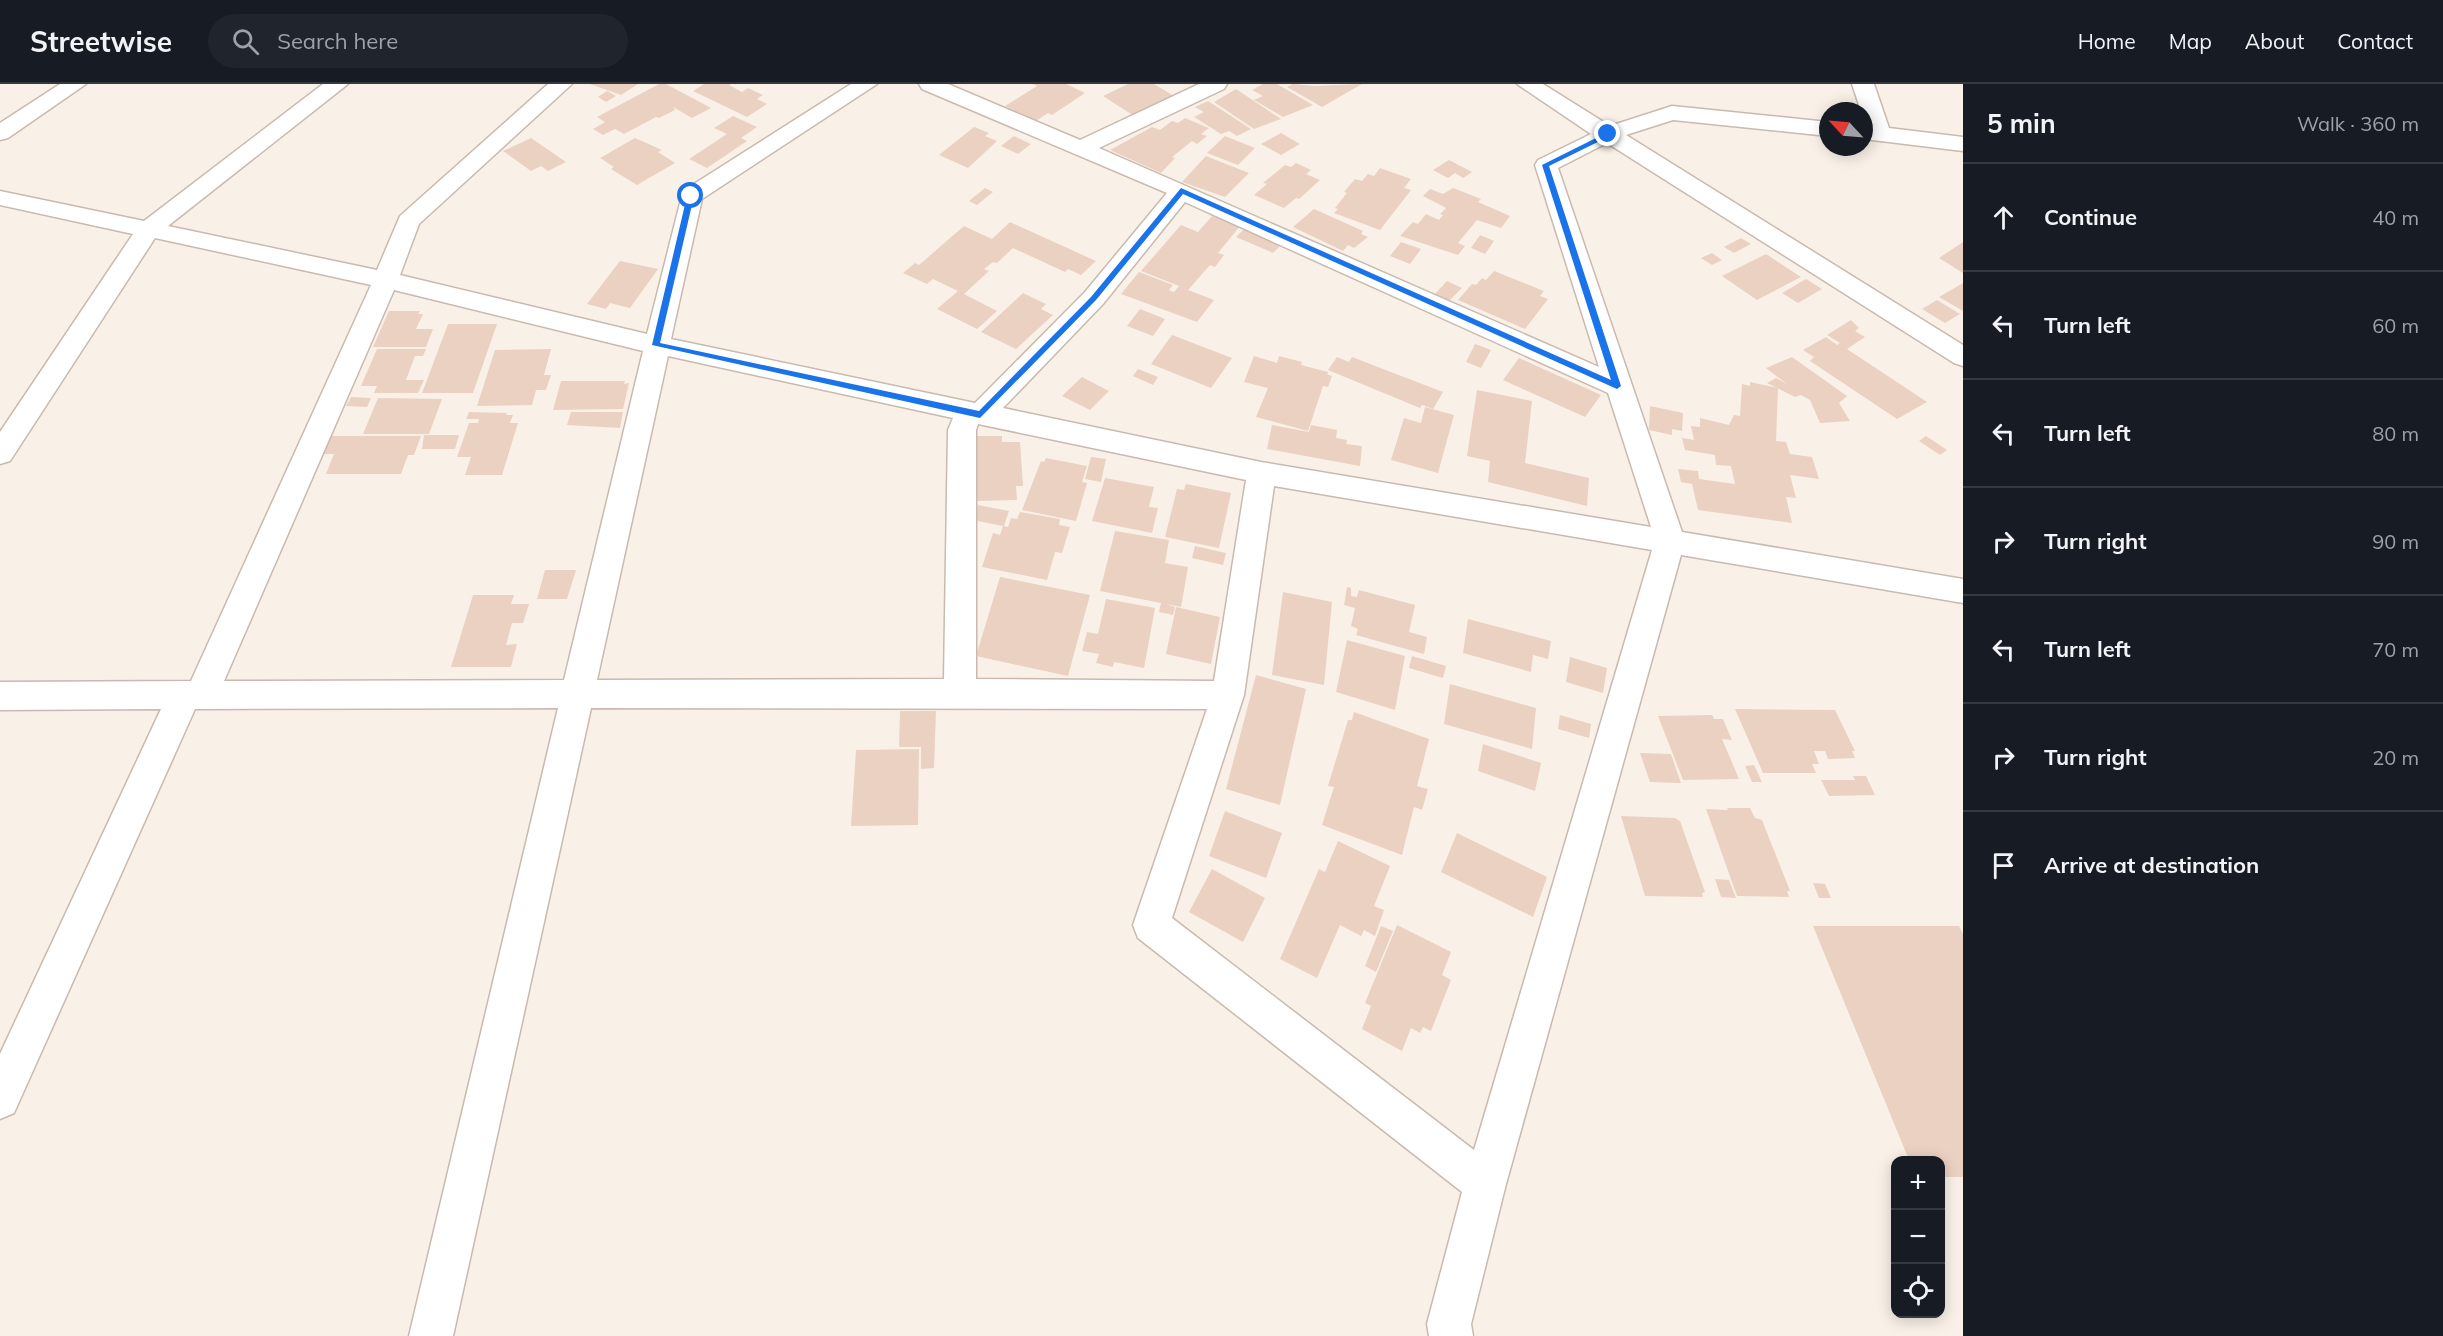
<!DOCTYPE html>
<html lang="en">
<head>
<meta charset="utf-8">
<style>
	:root { --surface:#171b24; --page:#20242c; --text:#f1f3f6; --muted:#9ea1a6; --line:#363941 }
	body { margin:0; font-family:Mulish,sans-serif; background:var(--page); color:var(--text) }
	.controls { position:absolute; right:18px; bottom:18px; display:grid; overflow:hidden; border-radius:12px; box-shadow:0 3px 15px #0003 }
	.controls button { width:54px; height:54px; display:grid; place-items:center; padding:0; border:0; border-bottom:2px solid var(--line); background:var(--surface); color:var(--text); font:30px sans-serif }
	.compass { position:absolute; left:1819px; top:18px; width:54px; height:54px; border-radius:50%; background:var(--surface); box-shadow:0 3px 15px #0003; rotate:296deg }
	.stop { position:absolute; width:18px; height:18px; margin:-14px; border:4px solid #1a73e8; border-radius:50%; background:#fff }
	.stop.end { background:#1a73e8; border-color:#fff; box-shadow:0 2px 6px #0008 }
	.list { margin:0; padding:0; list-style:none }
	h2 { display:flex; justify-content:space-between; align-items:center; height:78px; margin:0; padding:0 24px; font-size:26px }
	h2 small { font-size:20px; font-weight:400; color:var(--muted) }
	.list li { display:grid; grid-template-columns:39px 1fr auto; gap:18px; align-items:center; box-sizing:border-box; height:108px; padding:0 24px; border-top:2px solid var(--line) }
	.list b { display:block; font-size:22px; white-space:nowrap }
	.list em { font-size:20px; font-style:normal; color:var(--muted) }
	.icon { flex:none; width:33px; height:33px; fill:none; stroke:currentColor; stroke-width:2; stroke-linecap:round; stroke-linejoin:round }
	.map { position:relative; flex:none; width:1963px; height:1252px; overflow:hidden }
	header { display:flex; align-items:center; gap:36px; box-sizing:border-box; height:84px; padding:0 30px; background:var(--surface); border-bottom:2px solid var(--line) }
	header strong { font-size:28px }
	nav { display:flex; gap:33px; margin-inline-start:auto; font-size:21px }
	.search { width:420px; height:54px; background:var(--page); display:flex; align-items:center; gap:15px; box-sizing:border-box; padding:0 21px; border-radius:33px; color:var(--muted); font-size:22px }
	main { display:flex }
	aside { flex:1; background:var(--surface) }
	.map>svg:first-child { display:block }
	.building { fill:#ebd1c2 }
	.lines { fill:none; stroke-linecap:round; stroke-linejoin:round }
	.minor-casing { stroke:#c9b9ae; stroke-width:3 }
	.minor { fill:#fff; fill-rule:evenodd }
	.route { fill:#1a73e8 }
</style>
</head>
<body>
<header>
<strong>Streetwise</strong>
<div class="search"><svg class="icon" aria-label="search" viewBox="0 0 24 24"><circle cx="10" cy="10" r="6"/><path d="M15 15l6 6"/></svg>Search here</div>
<nav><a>Home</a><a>Map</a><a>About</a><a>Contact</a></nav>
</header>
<main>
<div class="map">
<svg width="1963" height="1252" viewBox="0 0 1963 1252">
	<rect width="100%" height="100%" fill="#f9f1e7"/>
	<!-- building -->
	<g class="building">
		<path d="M590,0H638L621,11Z"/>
		<path d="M659,0H666L711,24L692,34L673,23L675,26L659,34L656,33L624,50L615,45L603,51L593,45L605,38L597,33Z"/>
		<path d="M704,0H731L729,1L742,8L748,4L763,11L757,15L767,20L747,33L693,7Z"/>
		<path d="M1033,0H1066L1085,9L1052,31L1048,29L1036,37L1005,22L1037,2Z"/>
		<path d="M1128,0H1154L1174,12L1134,32L1103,12Z"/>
		<path d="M1263,0H1277L1313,21L1283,33L1254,16L1263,12L1252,6Z"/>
		<path d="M1293,0L1314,2L1362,0L1322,23L1287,3Z"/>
		<path d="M1236,5L1281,35L1254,45L1214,18Z"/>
		<path d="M607,7L616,12L606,18L598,13Z"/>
		<path d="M1208,17L1251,45L1237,52L1229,47L1221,50L1194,33L1204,28L1195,23Z"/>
		<path d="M733,32L757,43L741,54L747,57L707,84L689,75L727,50L714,44Z"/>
		<path d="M1185,34L1209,44L1201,50L1207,52L1197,60L1192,57L1172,73L1175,74L1161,89L1110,66L1152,43L1160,46L1172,37L1178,39Z"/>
		<path d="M974,43L989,49L985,52L997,57L968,84L939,71Z"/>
		<path d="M1281,49L1300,60L1281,71L1261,60Z"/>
		<path d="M1014,52L1031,60L1018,70L1001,62Z"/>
		<path d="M1225,52L1255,64L1238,81L1207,69Z"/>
		<path d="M531,54L566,78L548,87L541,82L531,87L503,67Z"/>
		<path d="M635,54L662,66L658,68L675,79L637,101L611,85L614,83L600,74Z"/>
		<path d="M1206,72L1249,89L1225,113L1182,98Z"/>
		<path d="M1449,76L1472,88L1463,94L1455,89L1448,94L1433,86Z"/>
		<path d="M1296,79L1311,86L1306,90L1320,96L1299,115L1296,114L1284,124L1254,111L1267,100L1263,99L1285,81L1291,83Z"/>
		<path d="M1380,84L1411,95L1404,104L1411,106L1380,146L1334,129L1338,125L1335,124L1347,109L1344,108L1355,95L1362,97L1368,90L1374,92Z"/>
		<path d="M985,104L993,108L977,121L969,117Z"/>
		<path d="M1453,104L1481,115L1478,118L1510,132L1501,144L1477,136L1458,159L1465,162L1458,171L1400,152L1413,138L1418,140L1426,130L1439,136L1443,131L1440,130L1446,124L1423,112L1430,105L1443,110Z"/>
		<path d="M1314,125L1363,147L1361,150L1368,153L1354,164L1348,161L1343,167L1293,143Z"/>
		<path d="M1212,132L1240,142L1218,169L1224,171L1215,183L1210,181L1188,206L1214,216L1197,238L1121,210L1139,188L1173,201L1169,206L1174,208L1179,202L1141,187L1181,141L1198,148Z"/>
		<path d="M1010,138L1096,177L1081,191L1068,185L1065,188L1013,164L997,179L993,178L984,185L989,187L964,210L997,227L977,245L937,225L958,207L933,195L927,200L903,189L915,179L919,181L964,142L992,155Z"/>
		<path d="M1246,143L1283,159L1273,169L1236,153Z"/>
		<path d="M1480,151L1494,157L1485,170L1471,164Z"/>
		<path d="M1741,154L1751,160L1734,169L1724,163Z"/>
		<path d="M1401,158L1421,165L1410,180L1390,172Z"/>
		<path d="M1963,158V189L1939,174Z"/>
		<path d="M1712,169L1722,176L1712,181L1701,174Z"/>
		<path d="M1766,170L1801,193L1757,216L1722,192Z"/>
		<path d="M620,177L658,185L630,224L610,219L606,225L587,220Z"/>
		<path d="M1494,187L1544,207L1540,212L1548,215L1525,245L1458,216L1472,200L1476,201L1482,194L1486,196Z"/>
		<path d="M1806,195L1822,205L1798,219L1782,209Z"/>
		<path d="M1447,197L1462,204L1448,218L1434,211Z"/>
		<path d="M1963,199V227L1939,213Z"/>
		<path d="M1023,209L1046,220L1041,225L1053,231L1016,265L981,248Z"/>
		<path d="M1937,216L1960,230L1945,239L1922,225Z"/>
		<path d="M1140,225L1165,235L1153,252L1127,242Z"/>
		<path d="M389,227H420L418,230H423L416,245H433L426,263H373Z"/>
		<path d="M1851,236L1859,244L1855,247L1865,253L1847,265L1927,318L1897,335L1810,277L1814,273L1803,266L1826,253L1837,261L1840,259L1827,251Z"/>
		<path d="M448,240H497L473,309H422Z"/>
		<path d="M1172,251L1232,274L1211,304L1151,280Z"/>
		<path d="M1475,260L1491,266L1481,284L1466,278Z"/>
		<path d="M377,265H426L423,272H415L406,296H424L418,309H374L377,302H361Z"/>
		<path d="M551,265L544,291H551L546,306H536L532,321L477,322L495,266Z"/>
		<path d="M1254,272L1277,279L1279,272L1302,278L1301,281L1328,288L1327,290L1332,292L1328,303L1323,302L1308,347L1256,333L1268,304L1244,298Z"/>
		<path d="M1337,273L1349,278L1352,273L1443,308L1433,325L1422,321L1420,324L1328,286Z"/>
		<path d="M1792,273L1847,312L1839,319L1850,337L1820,339L1810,316L1801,311L1795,313L1767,299L1776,294L1787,300L1766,284Z"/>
		<path d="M1519,274L1601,311L1585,333L1503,296Z"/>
		<path d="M1138,285L1158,293L1153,301L1133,292Z"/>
		<path d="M1082,293L1109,307L1090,326L1062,312Z"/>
		<path d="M561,297H625L624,300L629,299L623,325L553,326Z"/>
		<path d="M1750,298L1778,304L1776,357L1786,358L1790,370L1812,373L1819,395L1790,391L1796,414L1786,413L1792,439L1698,426L1692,400L1681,398L1678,385L1698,387L1699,395L1735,400L1731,382L1716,381L1715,371L1685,366L1682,354L1694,356L1691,342L1700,343V334L1729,341L1734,331L1740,332L1742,300L1750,302Z"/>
		<path d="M1477,306L1532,317L1525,379L1589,394L1587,422L1488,398L1490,377L1467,372Z"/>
		<path d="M351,313L371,314L367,323L346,322Z"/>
		<path d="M378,314L442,315L429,350H363Z"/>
		<path d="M1650,322L1683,329L1682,347L1672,345V351L1649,346Z"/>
		<path d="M1425,323L1454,331L1438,389L1391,376L1404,334L1421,339Z"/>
		<path d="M469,328L507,329L506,331H513L510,339H518L502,391H465L471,373H457L469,339H478L479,335H466Z"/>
		<path d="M571,328H623L620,344L567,341Z"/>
		<path d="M1272,341L1309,348L1311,341L1337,346L1336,354L1347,356L1346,360L1362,362L1360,382L1267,365Z"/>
		<path d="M424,351H459L455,365H422Z"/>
		<path d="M331,352H421L414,371H408L401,390H326L334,370H323Z"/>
		<path d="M975,352H1002V358H1020L1023,402H1016L1017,416L977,417Z"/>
		<path d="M1926,352L1947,366L1940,371L1919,357Z"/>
		<path d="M1091,373L1106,375L1101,398L1085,395Z"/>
		<path d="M1046,374L1087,382L1082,398L1087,399L1076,437L1022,426L1041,377L1044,378Z"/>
		<path d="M1105,394L1154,403L1149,423L1158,424L1152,449L1092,437Z"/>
		<path d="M1186,400L1231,409L1219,464L1165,453L1177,405L1184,406Z"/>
		<path d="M978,421L1009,427L1004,442L1008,443L1011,434L1017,435L1020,428L1060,435L1059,441L1070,443L1062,469L1055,468L1047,496L982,483L993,449L1000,451L1003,442L973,436Z"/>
		<path d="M1115,447L1169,456L1165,479L1188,483L1181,523L1166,520L1175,523L1173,531L1159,528L1161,519L1100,507Z"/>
		<path d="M1195,462L1226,469L1223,481L1192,474Z"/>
		<path d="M545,486H576L567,515H537Z"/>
		<path d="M1000,493L1090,511L1068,592L976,572Z"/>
		<path d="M1347,503L1351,504V512L1357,513L1359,506L1415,521L1409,548L1427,553L1424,570L1356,551L1358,545L1351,542L1355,524L1344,521Z"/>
		<path d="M1283,508L1332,518L1324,601L1272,591Z"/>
		<path d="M473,511H514L511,520H529L523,539H512L506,561L517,560L511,583H451Z"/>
		<path d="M1106,515L1155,524L1144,584L1114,578L1113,583L1096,579L1099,570L1082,567L1087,548L1098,550Z"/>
		<path d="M1176,523L1220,533L1211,580L1166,570Z"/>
		<path d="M1468,535L1551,557L1548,575L1533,571L1531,588L1463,569Z"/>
		<path d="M1347,556L1405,572L1395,626L1336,608Z"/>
		<path d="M1412,572L1446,582L1443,594L1409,584Z"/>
		<path d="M1570,573L1607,584L1603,609L1566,598Z"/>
		<path d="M1256,591L1306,605L1280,721L1226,705Z"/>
		<path d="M1450,600L1536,624L1532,665L1444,640Z"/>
		<path d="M1735,625L1835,626L1855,667H1852L1855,674L1828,675L1825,667H1814L1819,680H1812L1816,689H1763Z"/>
		<path d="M900,627H936L934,684L921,685V663H899Z"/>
		<path d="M1354,628L1429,655L1417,702L1428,705L1422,726L1414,723L1402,771L1322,741L1334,703L1328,702L1348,636H1352Z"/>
		<path d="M1560,631L1591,640L1589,654L1558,645Z"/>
		<path d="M1712,631L1714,635H1723L1732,656L1722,655L1739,695L1683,696L1658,632Z"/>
		<path d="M1483,660L1541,679L1535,707L1478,687Z"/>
		<path d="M919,665L918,741L851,742L856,666Z"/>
		<path d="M1640,669L1671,670L1681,699L1650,698Z"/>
		<path d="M1754,681L1762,698H1752L1745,682Z"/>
		<path d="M1853,692H1866L1875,711L1829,712L1821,696H1855Z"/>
		<path d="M1727,724H1750L1755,734L1762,736L1790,807H1787L1789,813L1737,812L1706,725L1728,726Z"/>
		<path d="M1225,727L1282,749L1266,794L1209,772Z"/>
		<path d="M1621,732L1675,734L1680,737L1705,808L1702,809L1703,813L1645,812Z"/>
		<path d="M1457,749L1547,793L1533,833L1441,788Z"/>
		<path d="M1338,757L1390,782L1374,822L1384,826L1375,852L1364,846L1361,852L1340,841L1317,894L1280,875L1319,785L1325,788Z"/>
		<path d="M1212,785L1265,814L1243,858L1189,828Z"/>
		<path d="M1715,795L1729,796L1736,814L1721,813Z"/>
		<path d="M1813,799L1825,800L1831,814H1819Z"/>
		<path d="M1397,841L1451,868L1442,891L1451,896L1431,947L1423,943L1420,949L1411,944L1402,967L1362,945L1371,922L1365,919Z"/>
		<path d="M1381,842L1393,847L1376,888L1365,882Z"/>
		<path d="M1813,842H1959L1963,850V1093H1941L1940,1076H1909Z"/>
	</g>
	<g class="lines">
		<!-- minor casing -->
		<g class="minor-casing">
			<g id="minor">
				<path d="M60,0H86L8,54L0,56V39Z"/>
				<path d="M323,0H348L168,142L377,186L400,132L548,0H572L419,140L400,191L647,250L683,107L851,0H877L702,115L671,255L975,319L1085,208L1167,109L922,5L919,0H948L1080,56L1199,0H1227L1224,5L1099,64L1599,283L1535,81L1538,76L1591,50L1517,0H1543L1610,42L1672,22L1828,38V52L1673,36L1626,51L1963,261V282L1954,279L1607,59L1558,84L1682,448L1963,495V519L1681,471L1506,1100L1471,1240L1473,1252H1429L1427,1240L1462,1108L1138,854L1133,841L1207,625L591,624L453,1252H409L558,624L195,625L14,1029L0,1035V970L161,625L0,626V598L191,597L371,201L155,154L10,377L0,380V348L133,150L0,121V107L144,137ZM1185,118L1608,309L1651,443L1261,378L1003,324L1103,220ZM394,206L643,267L564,596L224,597ZM668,272L953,334L948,346L944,595L597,596ZM978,340L1246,396L1214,597L976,595V346ZM1274,402L1652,466L1474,1066L1172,834L1244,611Z"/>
				<path d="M1852,0H1874L1889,44L1963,53V67L1864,55V27H1861Z"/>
			</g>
		</g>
		<!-- minor -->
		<use href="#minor" class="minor"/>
	</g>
	<!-- route -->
	<path class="route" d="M1608,48L1610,52L1549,82L1621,302L1617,305L1183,110L1096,216L980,334L652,261L687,112L691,110L694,112L660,259L979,327L1091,213L1181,104L1611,296L1542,81Z"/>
</svg>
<div class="controls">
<button>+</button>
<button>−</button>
<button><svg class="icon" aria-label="locate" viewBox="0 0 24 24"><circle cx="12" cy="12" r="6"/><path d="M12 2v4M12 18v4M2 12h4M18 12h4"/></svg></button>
</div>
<svg class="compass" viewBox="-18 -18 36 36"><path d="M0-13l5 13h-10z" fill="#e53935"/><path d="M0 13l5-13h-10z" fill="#9ea1a6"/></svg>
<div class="stop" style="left:691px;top:112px"></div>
<div class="stop end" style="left:1608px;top:50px"></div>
</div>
<aside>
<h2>5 min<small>Walk · 360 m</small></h2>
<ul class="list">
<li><svg class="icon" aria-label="ahead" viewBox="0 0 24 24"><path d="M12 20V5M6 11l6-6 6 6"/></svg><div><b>Continue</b></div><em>40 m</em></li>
<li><svg class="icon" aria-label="left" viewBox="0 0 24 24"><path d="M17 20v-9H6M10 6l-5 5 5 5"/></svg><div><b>Turn left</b></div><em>60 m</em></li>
<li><svg class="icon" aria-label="left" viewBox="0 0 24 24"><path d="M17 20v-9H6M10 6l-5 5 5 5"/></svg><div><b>Turn left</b></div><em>80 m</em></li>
<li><svg class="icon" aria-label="right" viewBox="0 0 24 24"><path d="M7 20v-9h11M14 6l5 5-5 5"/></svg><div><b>Turn right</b></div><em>90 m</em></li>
<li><svg class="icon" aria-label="left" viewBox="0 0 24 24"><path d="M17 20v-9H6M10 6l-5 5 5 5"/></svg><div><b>Turn left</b></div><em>70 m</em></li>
<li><svg class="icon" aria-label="right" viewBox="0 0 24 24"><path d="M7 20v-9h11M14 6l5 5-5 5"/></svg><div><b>Turn right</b></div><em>20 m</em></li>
<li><svg class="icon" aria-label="arrive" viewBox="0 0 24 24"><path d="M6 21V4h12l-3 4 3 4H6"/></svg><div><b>Arrive at destination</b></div></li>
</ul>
</aside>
</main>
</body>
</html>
